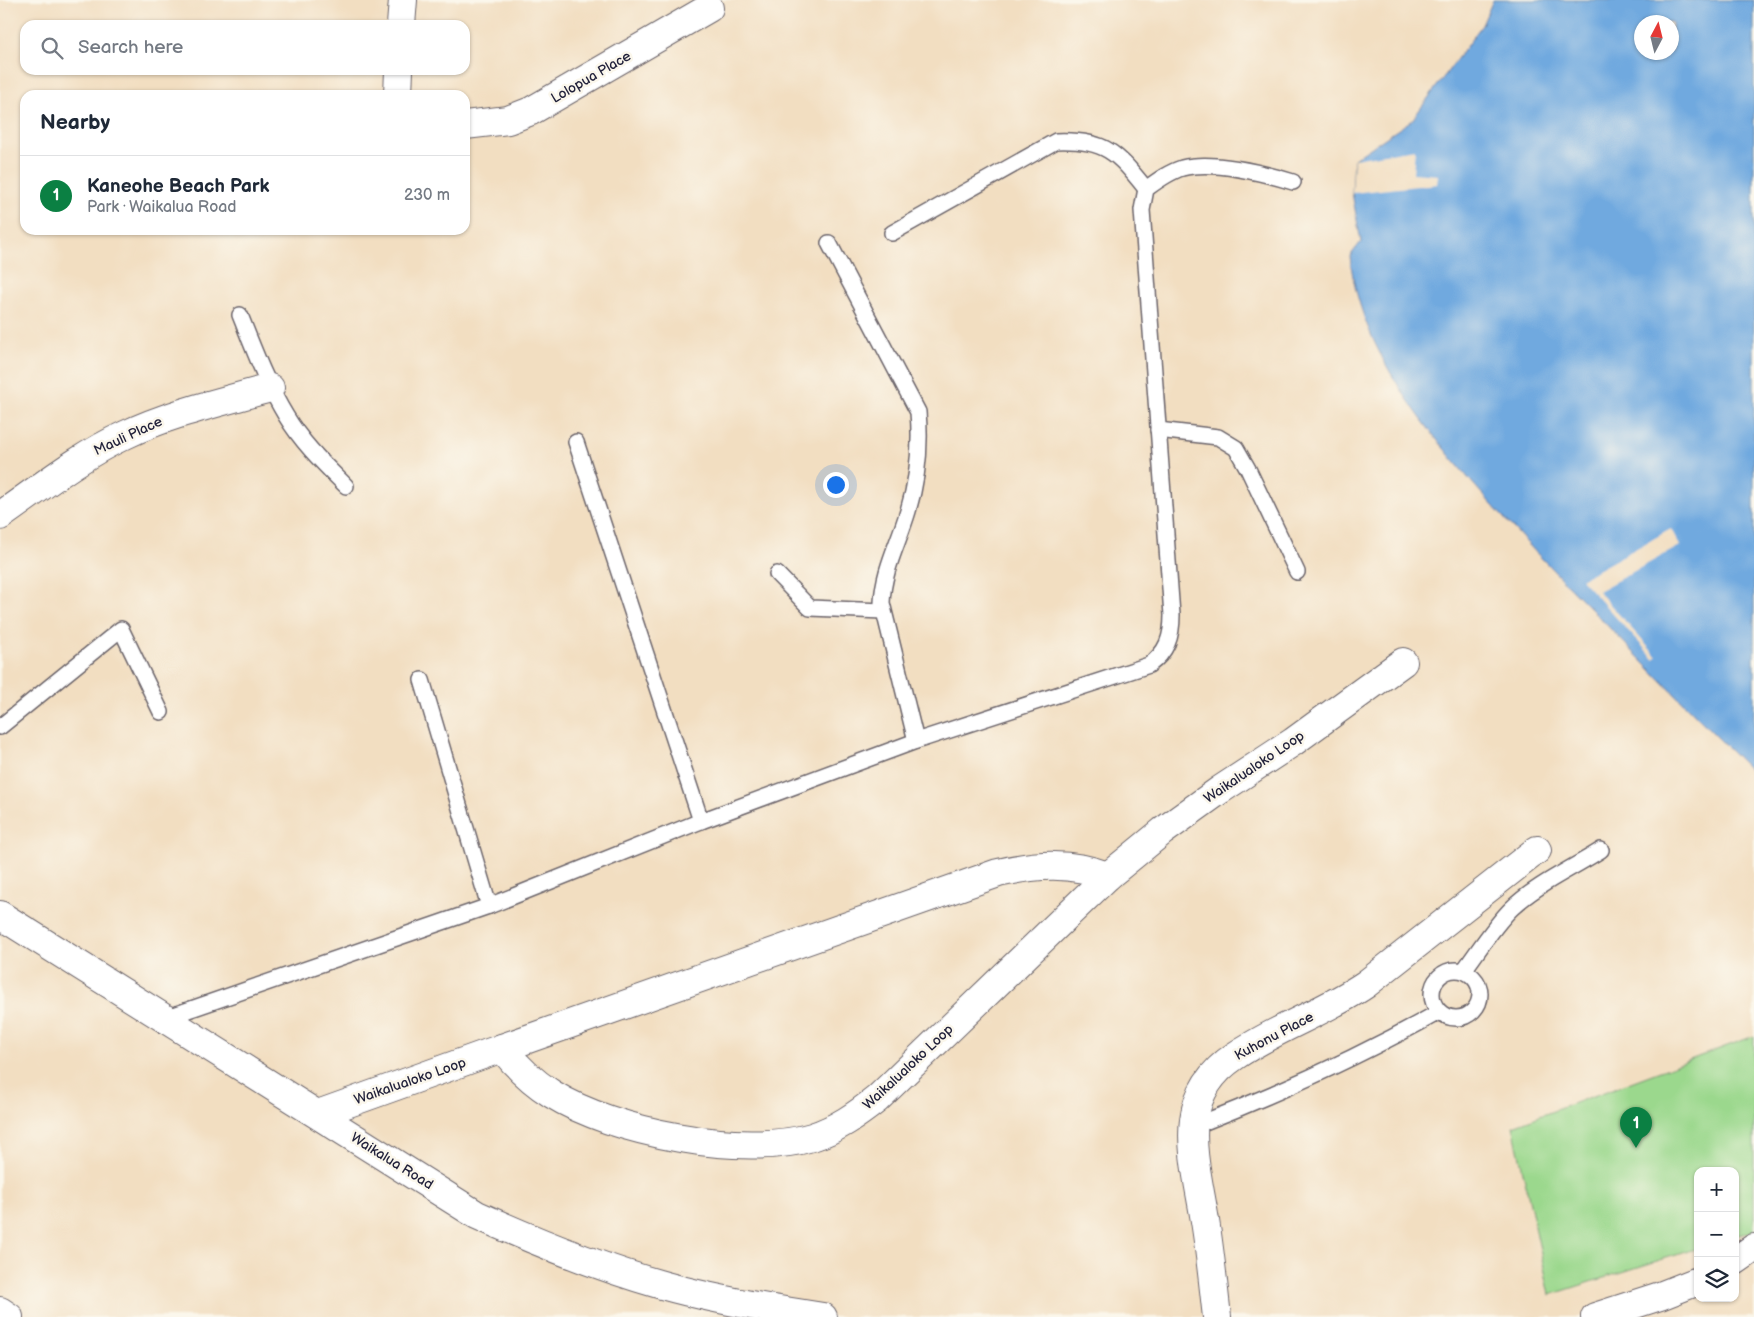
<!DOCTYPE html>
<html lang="en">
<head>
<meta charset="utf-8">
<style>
	:root { --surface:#fff; --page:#f2f2f3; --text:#1f2937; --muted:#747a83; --line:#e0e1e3; --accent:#0b8043 }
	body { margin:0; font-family:"Balsamiq Sans",sans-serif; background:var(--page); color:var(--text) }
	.controls { position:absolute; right:15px; bottom:15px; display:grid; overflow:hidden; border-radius:10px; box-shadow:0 1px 4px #0004 }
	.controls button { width:45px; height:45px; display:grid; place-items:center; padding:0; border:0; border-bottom:1px solid var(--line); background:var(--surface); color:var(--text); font:25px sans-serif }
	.compass { position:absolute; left:1634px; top:15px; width:45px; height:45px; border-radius:50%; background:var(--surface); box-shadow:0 1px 4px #0004; rotate:7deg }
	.you { position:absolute; left:835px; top:484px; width:18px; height:18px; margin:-12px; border:4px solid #fff; border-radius:50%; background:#1a73e8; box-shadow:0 0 0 8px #1a73e833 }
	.badge { display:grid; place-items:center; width:32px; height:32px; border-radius:50%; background:var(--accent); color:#fff; font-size:16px; font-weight:700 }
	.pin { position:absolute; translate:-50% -41px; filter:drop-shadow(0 1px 2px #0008) }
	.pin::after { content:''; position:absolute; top:26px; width:18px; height:15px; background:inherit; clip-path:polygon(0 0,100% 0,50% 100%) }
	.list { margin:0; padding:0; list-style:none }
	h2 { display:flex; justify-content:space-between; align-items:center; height:65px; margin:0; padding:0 20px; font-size:21px }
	h2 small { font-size:16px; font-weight:400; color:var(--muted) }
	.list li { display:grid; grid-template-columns:32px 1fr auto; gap:15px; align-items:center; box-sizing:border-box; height:80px; padding:0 20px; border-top:1px solid var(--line) }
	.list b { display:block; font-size:19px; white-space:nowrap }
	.list p { margin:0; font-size:16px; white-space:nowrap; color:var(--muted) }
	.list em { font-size:16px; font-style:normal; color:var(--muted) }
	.icon { flex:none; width:28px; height:28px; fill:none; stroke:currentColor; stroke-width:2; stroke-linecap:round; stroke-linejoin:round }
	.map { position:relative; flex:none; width:1754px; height:1317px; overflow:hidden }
	.search { position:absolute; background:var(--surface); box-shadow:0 1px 4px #0004; left:20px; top:20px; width:450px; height:55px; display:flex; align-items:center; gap:12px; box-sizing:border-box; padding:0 18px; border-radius:15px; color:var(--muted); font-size:19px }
	.panel { position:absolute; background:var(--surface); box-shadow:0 1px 4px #0004; left:20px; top:90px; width:450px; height:145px; border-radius:15px }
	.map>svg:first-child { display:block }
	.green { fill:#9bd88d; stroke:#5e7d64 }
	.water { fill:#6fa9df; stroke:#48668d; fill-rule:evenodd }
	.pier { fill:#f2dec1 }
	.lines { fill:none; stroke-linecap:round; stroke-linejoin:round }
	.service-casing { stroke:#6b646a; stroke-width:18 }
	.minor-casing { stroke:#6b646a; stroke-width:30 }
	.service { stroke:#fff; stroke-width:15 }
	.minor { stroke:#fff; stroke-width:28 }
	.labels { text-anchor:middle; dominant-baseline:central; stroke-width:5; stroke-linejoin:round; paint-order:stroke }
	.street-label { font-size:14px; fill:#22223b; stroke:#fbf7ec }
</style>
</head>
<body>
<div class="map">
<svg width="1754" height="1317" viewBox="0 0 1754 1317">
	<rect width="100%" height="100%" fill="#fbf7ec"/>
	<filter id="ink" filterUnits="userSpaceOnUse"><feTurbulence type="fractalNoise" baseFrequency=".02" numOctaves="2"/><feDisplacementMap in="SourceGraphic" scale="10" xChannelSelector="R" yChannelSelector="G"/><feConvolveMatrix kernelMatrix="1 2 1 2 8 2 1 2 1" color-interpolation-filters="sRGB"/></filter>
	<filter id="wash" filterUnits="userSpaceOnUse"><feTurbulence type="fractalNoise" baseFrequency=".0096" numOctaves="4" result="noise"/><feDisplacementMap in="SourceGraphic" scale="20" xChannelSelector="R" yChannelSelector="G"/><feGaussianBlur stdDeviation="1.12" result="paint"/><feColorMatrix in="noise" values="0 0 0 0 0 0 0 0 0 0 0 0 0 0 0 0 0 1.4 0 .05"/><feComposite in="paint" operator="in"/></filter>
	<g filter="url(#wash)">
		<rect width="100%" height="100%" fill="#f2dec1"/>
		<!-- green -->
		<path class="green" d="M1754,1036V1231L1735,1236V1171H1698V1248L1550,1295L1513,1126Z"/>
		<!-- water -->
		<path class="water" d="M1493,0H1754V774C1701,721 1648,667 1595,613C1554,572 1514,530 1476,487C1419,420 1359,346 1350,256L1361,242L1352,193L1354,159L1412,120L1482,25ZM1642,22H1672V52H1642Z"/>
		<!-- pier -->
		<g class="pier">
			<path d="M1415,149L1413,173L1438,175L1437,184L1352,193L1354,159Z"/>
			<path d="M1671,529L1680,546L1598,591L1657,657L1654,659L1581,579Z"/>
		</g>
	</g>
	<g filter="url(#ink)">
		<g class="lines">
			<!-- service casing -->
			<g class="service-casing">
				<g id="service">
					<path d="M892,233L1056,141C1106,139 1117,153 1146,189"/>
					<path d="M829,243L918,412C921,445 918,478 908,511C899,542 883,570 882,603L916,741"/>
					<path d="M240,315C254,350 267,385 286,416C302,443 324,464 346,486"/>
					<path d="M1158,430L1218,437L1236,448L1248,469L1297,572"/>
					<path d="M576,442L701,821"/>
					<path d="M777,574L810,608L883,611"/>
					<path d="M422,680L489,906"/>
					<path d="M0,727L121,629L161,712"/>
					<circle cx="1456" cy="994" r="24"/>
					<path d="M1464,970C1479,950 1493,927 1511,909C1534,886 1573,868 1601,850"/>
					<path d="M165,1018L489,906L701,821L916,741L1149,665C1167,652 1172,637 1172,615L1142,210L1146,189C1157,181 1169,172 1182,168C1213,160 1263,173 1293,182"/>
					<path d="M1192,1127C1277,1094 1359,1057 1439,1012"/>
				</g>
			</g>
			<!-- minor casing -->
			<g class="minor-casing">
				<g id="minor">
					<path d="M401,25L403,0"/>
					<path d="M398,95L399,70"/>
					<path d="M465,125L508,120L531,111L709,8"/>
					<path d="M0,516C40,488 80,456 125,435C171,413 221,402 270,388"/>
					<path d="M0,915L477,1215C537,1242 598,1267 662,1285C715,1300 769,1309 823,1317"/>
					<path d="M502,1048L998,873C1036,864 1071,862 1108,876"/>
					<path d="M318,1114L502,1048C517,1067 533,1082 552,1094C613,1132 743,1158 812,1137C837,1129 857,1115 877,1099L1108,876L1163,831L1220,790L1293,742L1403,662"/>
					<path d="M1735,1261L1754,1248"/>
					<path d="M0,1311L9,1317"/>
					<path d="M1217,1317C1213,1283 1210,1249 1204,1215C1194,1155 1175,1096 1235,1056C1276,1028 1325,1012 1366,984L1537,850"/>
					<path d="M1595,1317L1660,1296L1698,1281"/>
				</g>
			</g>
			<!-- service -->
			<use href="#service" class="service"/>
			<!-- minor -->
			<use href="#minor" class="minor"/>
		</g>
	</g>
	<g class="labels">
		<!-- street labels -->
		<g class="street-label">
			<text transform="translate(591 77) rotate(-30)">Lolopua Place</text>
			<text transform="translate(128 436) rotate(-25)">Mauli Place</text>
			<text transform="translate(1254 767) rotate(-34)">Waikalualoko Loop</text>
			<text transform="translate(1274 1036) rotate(-28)">Kuhonu Place</text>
			<text transform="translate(908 1067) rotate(-43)">Waikalualoko Loop</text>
			<text transform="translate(410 1081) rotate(-19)">Waikalualoko Loop</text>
			<text transform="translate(392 1161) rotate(32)">Waikalua Road</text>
		</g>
	</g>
</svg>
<div class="controls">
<button>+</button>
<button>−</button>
<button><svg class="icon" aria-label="layers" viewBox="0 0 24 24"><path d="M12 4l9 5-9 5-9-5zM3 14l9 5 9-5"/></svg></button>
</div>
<svg class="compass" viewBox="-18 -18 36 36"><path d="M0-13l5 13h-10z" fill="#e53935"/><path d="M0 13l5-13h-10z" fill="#747a83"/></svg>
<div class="you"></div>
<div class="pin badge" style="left:1636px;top:1148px">1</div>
<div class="search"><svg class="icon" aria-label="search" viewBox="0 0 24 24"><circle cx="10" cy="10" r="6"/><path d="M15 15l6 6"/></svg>Search here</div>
<section class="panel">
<h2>Nearby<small></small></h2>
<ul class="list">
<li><span class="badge">1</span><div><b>Kaneohe Beach Park</b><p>Park · Waikalua Road</p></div><em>230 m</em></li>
</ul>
</section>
</div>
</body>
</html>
